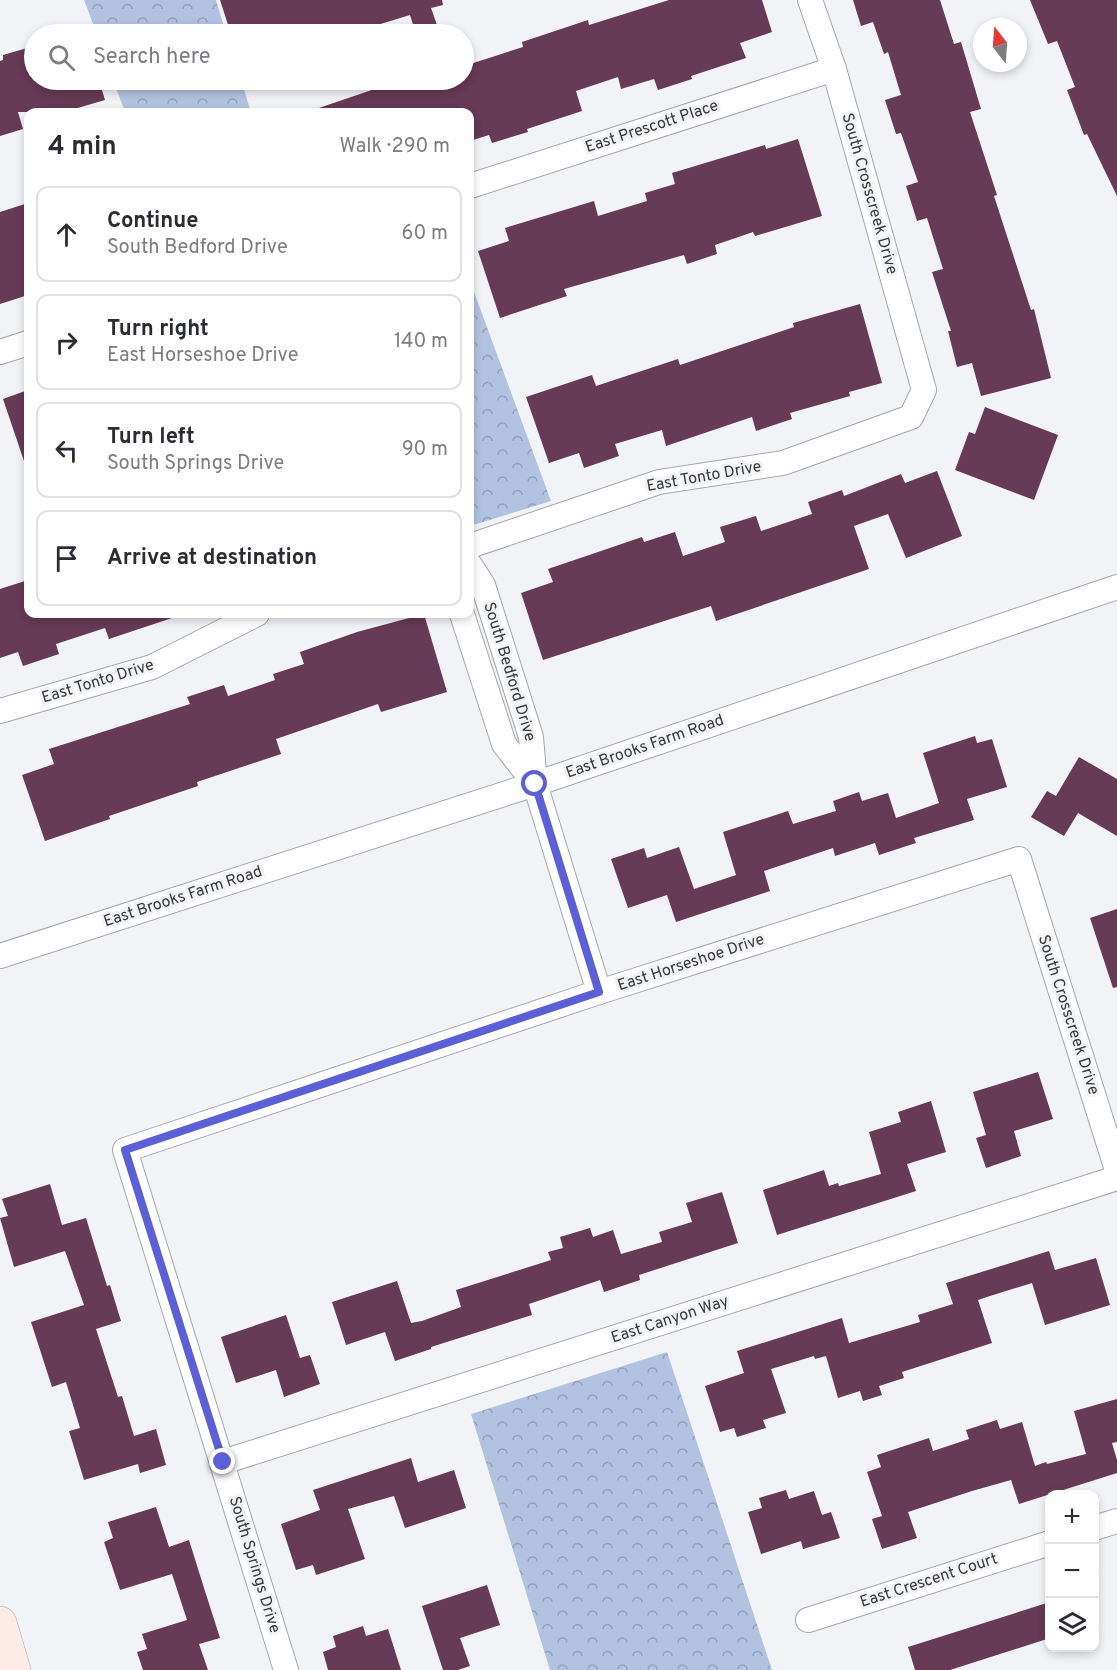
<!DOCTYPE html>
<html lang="en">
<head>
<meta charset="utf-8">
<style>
	:root { --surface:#fff; --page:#f7f7f7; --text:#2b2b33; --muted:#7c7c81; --line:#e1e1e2 }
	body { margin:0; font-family:Overpass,sans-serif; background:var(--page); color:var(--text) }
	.controls { position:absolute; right:18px; bottom:18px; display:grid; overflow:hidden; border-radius:12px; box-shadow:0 3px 9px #0003 }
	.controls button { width:54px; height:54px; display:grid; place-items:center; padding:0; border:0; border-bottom:2px solid var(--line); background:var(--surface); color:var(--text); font:30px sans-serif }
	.compass { position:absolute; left:973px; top:18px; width:54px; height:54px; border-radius:50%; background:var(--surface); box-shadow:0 3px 9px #0003; rotate:343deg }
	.stop { position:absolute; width:18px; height:18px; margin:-14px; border:4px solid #5b60d7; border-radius:50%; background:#fff }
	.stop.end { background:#5b60d7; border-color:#fff; box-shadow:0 2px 6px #0008 }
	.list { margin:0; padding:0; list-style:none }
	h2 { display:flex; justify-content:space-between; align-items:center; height:78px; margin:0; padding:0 24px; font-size:26px }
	h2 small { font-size:20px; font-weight:400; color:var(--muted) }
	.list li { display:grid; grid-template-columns:39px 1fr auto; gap:18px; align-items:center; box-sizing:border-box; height:96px; margin:0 12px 12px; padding:0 12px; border:2px solid var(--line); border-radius:12px }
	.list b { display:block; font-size:22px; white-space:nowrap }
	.list p { margin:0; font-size:20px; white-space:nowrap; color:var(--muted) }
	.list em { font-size:20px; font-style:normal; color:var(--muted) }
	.icon { flex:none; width:33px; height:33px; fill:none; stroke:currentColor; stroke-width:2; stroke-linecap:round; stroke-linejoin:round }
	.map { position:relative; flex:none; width:1117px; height:1670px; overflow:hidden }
	.search { position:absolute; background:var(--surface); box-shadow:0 3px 9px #0003; left:24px; top:24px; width:450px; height:66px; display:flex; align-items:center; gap:15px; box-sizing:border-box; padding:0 21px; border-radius:33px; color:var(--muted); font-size:22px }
	.panel { position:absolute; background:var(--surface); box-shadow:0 3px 9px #0003; left:24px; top:108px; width:450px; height:510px; border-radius:12px }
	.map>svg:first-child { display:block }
	.park { fill:url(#park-crowns) }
	.building { fill:#673a55 }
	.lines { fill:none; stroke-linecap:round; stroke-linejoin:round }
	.street-casing { stroke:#a5a6a8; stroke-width:26 }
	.secondary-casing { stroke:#a5a6a8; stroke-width:34 }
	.street { stroke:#fff; stroke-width:24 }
	.secondary { stroke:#fcebe7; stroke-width:33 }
	.route { stroke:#5b60d7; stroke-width:8 }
	.labels { text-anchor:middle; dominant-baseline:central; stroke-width:6; stroke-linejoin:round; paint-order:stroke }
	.street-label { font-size:16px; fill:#383839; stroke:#f2f3f6 }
</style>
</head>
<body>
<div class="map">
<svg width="1117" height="1670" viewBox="0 0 1117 1670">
	<defs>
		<pattern id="park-crowns" width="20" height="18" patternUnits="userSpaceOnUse" patternTransform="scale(1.5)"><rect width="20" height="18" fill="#b1c3e1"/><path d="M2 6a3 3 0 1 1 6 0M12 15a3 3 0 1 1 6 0" fill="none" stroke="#919fb7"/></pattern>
	</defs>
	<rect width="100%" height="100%" fill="#f2f3f6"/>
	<!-- park -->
	<g class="park">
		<path d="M84,0H216L226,34H97Z"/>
		<path d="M113,80H241L251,112H125Z"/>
		<path d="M470,281L551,501L470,526Z"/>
		<path d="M667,1352L772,1670H550L471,1414Z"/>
	</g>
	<!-- building -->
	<g class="building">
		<path d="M220,0H442L443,5L431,8L438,28L420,34H416L410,15L351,33L349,25L319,34H231Z"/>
		<path d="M669,0H762L772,32L740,43L746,58L691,76L692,79L658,90L654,79L621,89L618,77L576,91L582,111L527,129L528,132L492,143L489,135L470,141V112H317L316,109L401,80H464V66L523,47L522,42L588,20L589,25Z"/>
		<path d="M853,0H940L954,44L961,42L981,109L970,112L997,195L994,196L1031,310L1034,309L1051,378L981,396L972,363L957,367L948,331H951L932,272L943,269L927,218L917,221L906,186L918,182L901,133L896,134L885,100L901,95L888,52L884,54L873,22L861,26Z"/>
		<path d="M1030,0H1117V196L1087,134L1084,135L1067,90L1075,87L1057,41L1048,44Z"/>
		<path d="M34,46V80H99L105,100L64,112H18L23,129L0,136V61L3,60V55Z"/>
		<path d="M798,139L822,216L755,236L753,232L715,245L717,254L687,264L684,255L564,289L567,296L500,318L478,251L509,241L505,228L594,201L598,216L647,201L645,193L675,184L672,173L765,145L766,149Z"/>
		<path d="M28,203V295L0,304V212Z"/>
		<path d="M860,304L882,383L849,392L850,396L790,413L792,419L756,431L752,417L666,446L662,430L615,444L619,456L584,468L579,453L549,463L526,397L592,375L596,386L678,359L680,365L794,327L793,323Z"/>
		<path d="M28,390V463L25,464L3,399Z"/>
		<path d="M985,407L1058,435L1034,500L955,470L969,432L975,434Z"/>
		<path d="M937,471L962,536L906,558L888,514L854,526L869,569L716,621L711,606L543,660L521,593L553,582L548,569L642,537L644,542L675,532L683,556L725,542L720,527L756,516L761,531L812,514L808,502L842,490L844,496L901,474L905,483Z"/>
		<path d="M28,580V614H175V617L109,639L105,628L56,644L59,654L23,666L18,652L0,658V589Z"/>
		<path d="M424,614L447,692L381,712L378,704L276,739L281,754L197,782L198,786L109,816L110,819L45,841L22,775L54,764L49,749L190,704L187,697L224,685L228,696L275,680L273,674L304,664L300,652L357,632Z"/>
		<path d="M975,736L977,743L992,739L1007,787L967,799L974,820L914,838L916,843L879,855L875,843L835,856L833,848L764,871L770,891L676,922L667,895L628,908L611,859L644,848L647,858L679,847L694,889L736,875L723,832L788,811L793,824L836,811L833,801L859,792L862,801L888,793L896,818L939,803L923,753Z"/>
		<path d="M1079,757L1117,779V836L1078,813L1064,836L1031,817L1047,791L1056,796Z"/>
		<path d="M1117,909V987L1113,988L1090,918Z"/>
		<path d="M1038,1072L1053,1119L1014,1131L1021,1156L986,1168L976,1138L986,1135L973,1092Z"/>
		<path d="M931,1101L946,1152L907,1164L916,1191L777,1235L763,1190L824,1170L829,1186L838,1183L839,1186L881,1174L869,1132L901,1122L898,1112Z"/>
		<path d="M50,1184L62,1225L86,1218L107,1286L110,1285L121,1321L96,1329L118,1397L122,1396L134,1436L156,1429L166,1465L140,1473L138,1464L84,1480L69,1431L80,1428L66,1382L52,1387L31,1322L84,1305L65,1251L14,1267L0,1218L8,1216L2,1199Z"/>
		<path d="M722,1192L738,1243L639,1275L640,1280L604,1292L600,1280L529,1304L532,1315L431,1347V1349L395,1361L385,1332L346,1345L332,1302L397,1281L411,1323L422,1321L461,1307L456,1290L551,1260L548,1252L563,1248L560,1237L590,1228L593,1237L613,1230L621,1254L662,1242L659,1232L692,1222L686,1203Z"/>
		<path d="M1049,1251L1055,1270L1096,1258L1110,1305L1045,1325L1032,1283L990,1296L978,1300L992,1343L902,1372L904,1378L879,1386L882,1395L863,1401L860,1391L838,1398L826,1356L815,1359L814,1356L771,1369L786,1413L763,1420L766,1428L737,1437L734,1428L720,1432L705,1386L744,1373L737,1351L842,1318L849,1343L920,1322L918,1315L953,1304L946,1283Z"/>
		<path d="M286,1315L300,1358L310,1355L320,1384L284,1397L276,1370L236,1383L221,1337Z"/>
		<path d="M1117,1399V1442L1112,1443L1117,1460V1473L1019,1504L1011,1480L972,1491L908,1512L917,1538L882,1549L872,1519L882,1516L867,1472L881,1467L877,1455L929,1438L933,1451L969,1439L966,1430L997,1420L1000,1429L1022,1422L1035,1466L1046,1462L1047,1464L1086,1454L1074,1411Z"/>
		<path d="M411,1458L418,1482L454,1470L466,1508L405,1528L394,1496L348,1509L365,1559L316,1575L313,1565L296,1570L281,1524L320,1510L313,1490Z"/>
		<path d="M786,1490L789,1499L814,1491L822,1515L831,1512L840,1538L803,1549L801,1541L761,1554L748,1512L762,1508L759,1498Z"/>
		<path d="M156,1507L169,1547L189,1540L204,1588L220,1638L199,1644L208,1670H143L137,1652L147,1649L142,1634L187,1620L172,1574L120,1590L104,1542L113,1538L108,1522Z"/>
		<path d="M487,1585L500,1625L460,1638L470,1666L458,1670H443L422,1606Z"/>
		<path d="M1050,1602V1638L950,1670H915L908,1647Z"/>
		<path d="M363,1626L366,1636L388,1629L401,1670H328L323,1652L336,1647L333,1636Z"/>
	</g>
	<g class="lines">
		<!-- street casing -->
		<g class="street-casing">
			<g id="street">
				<path d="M470,186L834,69"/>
				<path d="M0,352L28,343"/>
				<path d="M470,546L659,482L783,463L911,417L924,390L834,69L810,0"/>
				<path d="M470,565L483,585L531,737L535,784L599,992"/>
				<path d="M462,614L504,744L535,784"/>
				<path d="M0,711L152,667L257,614"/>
				<path d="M0,956L535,784L1117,587"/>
				<path d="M223,1462L1117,1178"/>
				<path d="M1094,1528L1117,1521"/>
				<path d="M808,1620L1050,1543"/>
				<path d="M286,1670L125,1150L599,992L1019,859L1117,1170"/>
			</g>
		</g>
		<!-- secondary casing -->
		<g class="secondary-casing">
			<path id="secondary" d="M0,1623L14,1670"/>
		</g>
		<!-- street -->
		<use href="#street" class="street"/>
		<!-- secondary -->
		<use href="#secondary" class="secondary"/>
	</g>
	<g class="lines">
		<!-- route -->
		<path class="route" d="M223,1462L125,1150L599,992L535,784"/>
	</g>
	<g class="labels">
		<!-- street labels -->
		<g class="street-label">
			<text transform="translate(652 127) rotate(-18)">East Prescott Place</text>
			<text transform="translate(869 194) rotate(74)">South Crosscreek Drive</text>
			<text transform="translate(704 477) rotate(-10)">East Tonto Drive</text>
			<text transform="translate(509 672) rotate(73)">South Bedford Drive</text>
			<text transform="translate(98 682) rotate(-17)">East Tonto Drive</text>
			<text transform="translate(645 747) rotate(-19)">East Brooks Farm Road</text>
			<text transform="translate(183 897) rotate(-18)">East Brooks Farm Road</text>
			<text transform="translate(691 963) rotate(-18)">East Horseshoe Drive</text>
			<text transform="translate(1068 1015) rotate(72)">South Crosscreek Drive</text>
			<text transform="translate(670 1320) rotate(-18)">East Canyon Way</text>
			<text transform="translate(254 1565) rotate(73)">South Springs Drive</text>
			<text transform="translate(929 1581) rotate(-18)">East Crescent Court</text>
		</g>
	</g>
</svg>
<div class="controls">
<button>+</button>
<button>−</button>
<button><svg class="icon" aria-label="layers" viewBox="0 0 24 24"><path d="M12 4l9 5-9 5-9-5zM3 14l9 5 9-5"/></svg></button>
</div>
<svg class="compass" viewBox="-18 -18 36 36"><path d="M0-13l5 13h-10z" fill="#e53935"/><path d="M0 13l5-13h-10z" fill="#7c7c81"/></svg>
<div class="stop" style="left:535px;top:784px"></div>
<div class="stop end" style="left:223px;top:1462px"></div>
<div class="search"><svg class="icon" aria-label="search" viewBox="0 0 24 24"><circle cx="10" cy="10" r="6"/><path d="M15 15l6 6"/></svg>Search here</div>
<section class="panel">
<h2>4 min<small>Walk · 290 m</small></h2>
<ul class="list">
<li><svg class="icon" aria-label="ahead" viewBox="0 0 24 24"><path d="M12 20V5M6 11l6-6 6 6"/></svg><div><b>Continue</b><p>South Bedford Drive</p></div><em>60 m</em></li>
<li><svg class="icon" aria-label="right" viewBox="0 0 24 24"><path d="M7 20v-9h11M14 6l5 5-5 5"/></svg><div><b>Turn right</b><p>East Horseshoe Drive</p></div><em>140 m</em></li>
<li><svg class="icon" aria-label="left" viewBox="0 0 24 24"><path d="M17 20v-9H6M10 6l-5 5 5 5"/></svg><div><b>Turn left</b><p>South Springs Drive</p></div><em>90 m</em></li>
<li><svg class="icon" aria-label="arrive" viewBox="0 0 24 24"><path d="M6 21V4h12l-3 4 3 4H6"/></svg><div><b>Arrive at destination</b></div></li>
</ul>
</section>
</div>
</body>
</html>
